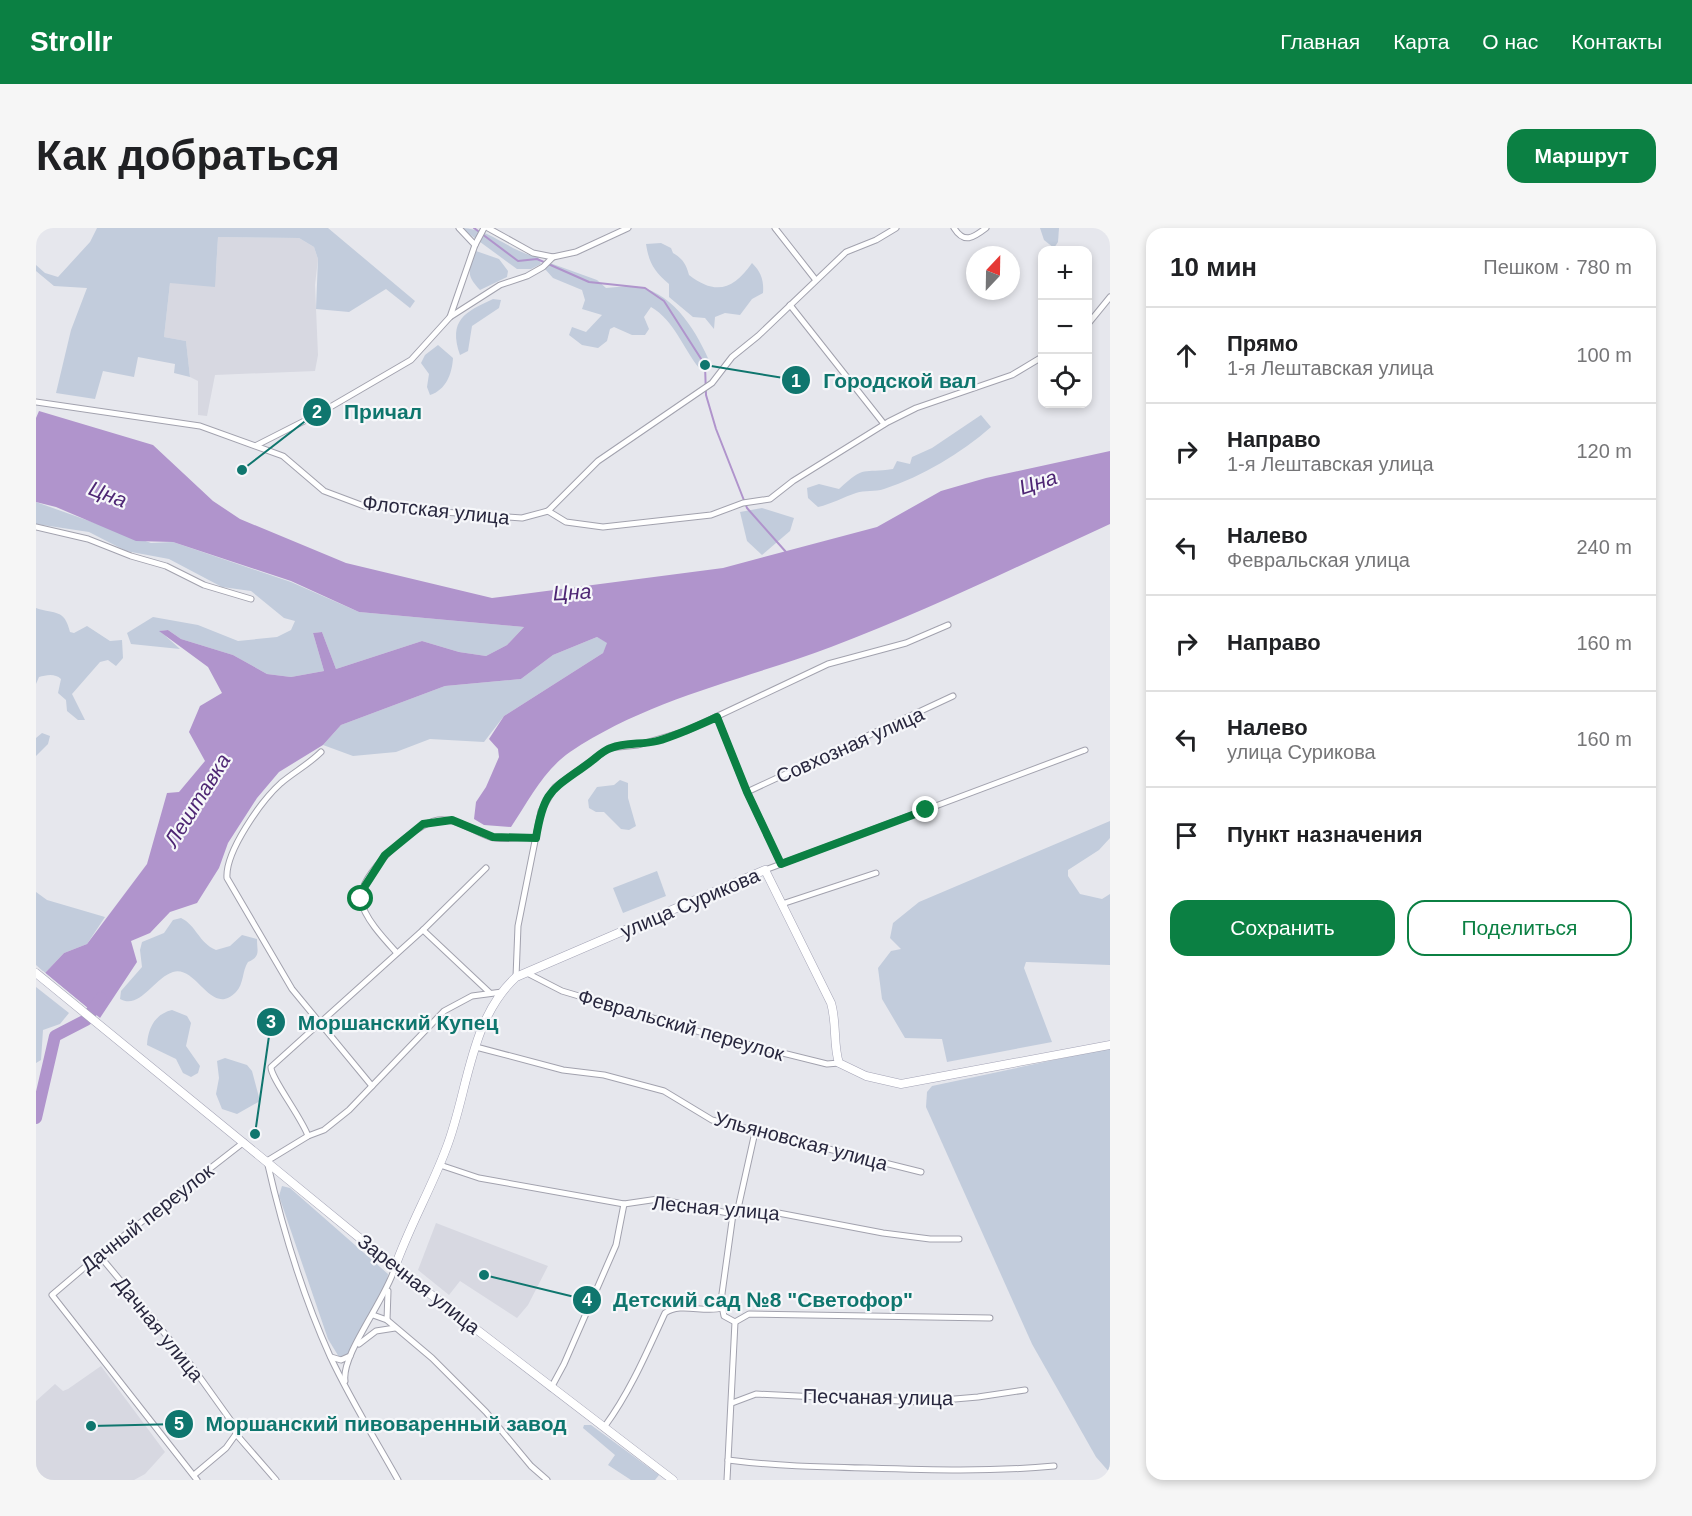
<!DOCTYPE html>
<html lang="ru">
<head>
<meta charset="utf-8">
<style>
	:root { --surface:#fff; --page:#f6f6f6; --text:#202124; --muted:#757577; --line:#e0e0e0; --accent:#0b8043 }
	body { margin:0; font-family:Arial,sans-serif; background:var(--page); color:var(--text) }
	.controls { position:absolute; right:18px; top:18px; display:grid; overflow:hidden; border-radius:12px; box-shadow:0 3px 9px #0003 }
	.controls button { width:54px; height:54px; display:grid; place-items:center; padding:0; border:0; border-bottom:2px solid var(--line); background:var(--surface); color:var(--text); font:30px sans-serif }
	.compass { position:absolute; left:930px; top:18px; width:54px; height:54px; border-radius:50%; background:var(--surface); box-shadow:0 3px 9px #0003; rotate:22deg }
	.stop { position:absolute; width:18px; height:18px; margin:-14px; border:4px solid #0b8043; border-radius:50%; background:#fff }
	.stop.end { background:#0b8043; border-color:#fff; box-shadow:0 2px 6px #0008 }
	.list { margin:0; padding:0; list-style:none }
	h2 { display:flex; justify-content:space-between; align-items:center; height:78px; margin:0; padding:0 24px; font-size:26px }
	h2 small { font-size:20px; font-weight:400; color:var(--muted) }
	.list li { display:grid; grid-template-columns:39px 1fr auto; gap:18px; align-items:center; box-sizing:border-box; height:96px; padding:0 24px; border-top:2px solid var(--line) }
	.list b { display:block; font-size:22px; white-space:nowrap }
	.list p { margin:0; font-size:20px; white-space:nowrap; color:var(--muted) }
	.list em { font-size:20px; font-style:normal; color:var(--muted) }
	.actions { display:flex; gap:12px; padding:18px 24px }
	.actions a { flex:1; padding:14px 0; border:2px solid var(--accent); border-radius:18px; text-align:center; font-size:21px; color:var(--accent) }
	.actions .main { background:var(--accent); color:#fff }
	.icon { flex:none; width:33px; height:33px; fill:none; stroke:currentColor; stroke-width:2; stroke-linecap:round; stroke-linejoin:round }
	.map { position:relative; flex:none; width:1074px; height:1252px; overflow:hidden; border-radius:18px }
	header { display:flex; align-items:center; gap:36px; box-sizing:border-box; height:84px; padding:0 30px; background:var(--accent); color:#fff }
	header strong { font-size:28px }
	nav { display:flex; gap:33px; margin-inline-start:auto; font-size:21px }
	.intro { display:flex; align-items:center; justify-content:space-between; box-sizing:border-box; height:144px; padding:0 36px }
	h1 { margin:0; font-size:42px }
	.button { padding:15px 27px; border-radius:18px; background:var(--accent); color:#fff; font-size:21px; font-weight:700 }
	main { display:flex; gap:36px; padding:0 36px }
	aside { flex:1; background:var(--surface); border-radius:18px; box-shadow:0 3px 9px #0003 }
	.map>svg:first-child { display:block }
	.built { fill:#d7d8e1 }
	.green { fill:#c2ccdc }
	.water { fill:#b094cc }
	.pier { fill:#e6e7ed }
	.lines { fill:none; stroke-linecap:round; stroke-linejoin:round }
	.stream { stroke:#b094cc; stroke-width:2 }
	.river { stroke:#b094cc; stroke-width:12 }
	.street-casing { stroke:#a2a2ae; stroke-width:7 }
	.secondary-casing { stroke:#a3a3b5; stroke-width:9 }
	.street { stroke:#fff; stroke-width:5 }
	.secondary { stroke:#fff; stroke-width:8 }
	.route { stroke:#0b8043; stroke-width:8 }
	.labels { text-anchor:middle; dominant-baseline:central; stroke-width:4.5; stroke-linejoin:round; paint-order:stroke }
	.street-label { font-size:20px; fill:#28273e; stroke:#f6f7fa }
	.water-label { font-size:21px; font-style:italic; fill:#4e2674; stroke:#f6f7fa }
	.leader { fill:none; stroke:#0f766e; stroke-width:2 }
	.callout-dot { fill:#0f766e; stroke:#f6f7fa; stroke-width:2 }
	.mark-label { font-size:18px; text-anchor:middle; font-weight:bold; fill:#fff }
	.callout-label { font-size:21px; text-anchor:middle; font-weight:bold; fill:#0f766e; stroke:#f6f7fa; stroke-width:4.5; stroke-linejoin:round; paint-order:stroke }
</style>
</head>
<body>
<header>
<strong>Strollr</strong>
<nav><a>Главная</a><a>Карта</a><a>О нас</a><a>Контакты</a></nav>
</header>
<div class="intro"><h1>Как добраться</h1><a class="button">Маршрут</a></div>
<main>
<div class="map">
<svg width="1074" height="1252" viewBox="0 0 1074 1252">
	<rect width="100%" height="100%" fill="#e6e7ed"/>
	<!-- built -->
	<g class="built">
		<path d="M182,9L263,10L278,19L282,31L279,57L282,127L279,143L179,147L171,188L162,187V153L154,149L150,113L128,109L134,55L180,43Z"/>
		<path d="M400,995L512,1038L492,1077L481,1090L424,1053L413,1067L382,1042Z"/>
		<path d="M65,1138L129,1224L109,1246L98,1252H0V1173L19,1156L27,1163L32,1161Z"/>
	</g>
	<!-- green -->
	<g class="green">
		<path d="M61,0H292L379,73L374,80L350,61L313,84L280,81L282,31L278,19L263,10L182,9L179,59L134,55L128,109L150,113L154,149L138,145L139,136L102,129L98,149L67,143L59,171L20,165L35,102L51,60L18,58L0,43V37L9,45L22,49L54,14Z"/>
		<path d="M425,0C455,0 471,23 502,29L505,36L495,41H481Z"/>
		<path d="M1004,0H1023L1022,14L1018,20L1008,12Z"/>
		<path d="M625,15L635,20L637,25C647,31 650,36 653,47C680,68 698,61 716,35C725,44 728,52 727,65L716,71L704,87L689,85L679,89L678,101L669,90L657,89L633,69V56C618,43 613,35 610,16Z"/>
		<path d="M440,23L463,31L472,43L471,49L444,62C429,46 433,43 440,23Z"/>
		<path d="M514,35L561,52L570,60C580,59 593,57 603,59C639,66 662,106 675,137L664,141C647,121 639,93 615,79L608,89L613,101L609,107H596L578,99L574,101L571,113L562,120L546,117L533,107L536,99L550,104L566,87L546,81L549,72L546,62L517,50L509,41Z"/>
		<path d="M457,71L465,72L463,80L436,98L432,123L424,127C412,92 429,84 457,71Z"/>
		<path d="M402,117L417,130C416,146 410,162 394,167L391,159L393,146L385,135L389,127Z"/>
		<path d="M945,187L955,199C924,226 887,248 848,261C839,264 829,262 820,265C807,269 796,276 782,279L772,270L771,260L783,256L803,261C830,236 826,246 857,241L861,233L874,236L876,229L896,220Z"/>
		<path d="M0,274L115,315L137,314L255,354L323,384L488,399L471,417L450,428L423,424L386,413L300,441L286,404L277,405L288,443L255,449L231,446L197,427L145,411L132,402L124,403L144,421L95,416L91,405L117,389L162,397L202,413L241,409L255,402L259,393L248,390L215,363L186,359L133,331L90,323L53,304L0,296Z"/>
		<path d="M726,280L758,290L754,303L726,327L711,313L704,284Z"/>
		<path d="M0,380C20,387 28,380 34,404L38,405L51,398L74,413L86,412L87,430L80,438L72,432L64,434L36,466L49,492H42L31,483L30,472L22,465L25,451C19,445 10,447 3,449L0,456Z"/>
		<path d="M561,409L572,415L567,425L468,488L448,514L394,511L360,524L317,528L287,517L305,497L409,458L485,451L517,427Z"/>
		<path d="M6,505L14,508L12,516L0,528V510Z"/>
		<path d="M584,552L592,555V570L600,598L593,602L585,601L568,584H560L553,580L552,572L561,559L578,557Z"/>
		<path d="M1074,593V610L1063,622L1032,642V648L1044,666L1066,671L1074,666V737L990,734L988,740L1016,814L911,834L906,811L869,810L846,771L842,740L855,723L865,721L854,710L857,695L883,674Z"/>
		<path d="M621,643L630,668L587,685L577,660Z"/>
		<path d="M0,664L11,672L69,689L51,716L28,725L9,745L0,737Z"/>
		<path d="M145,690C160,697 163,715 180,722L194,718L206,707L221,711C221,724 225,728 212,734C206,743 208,756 200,764C175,790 161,737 137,744C118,750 104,782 84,771L85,763L106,739L104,722L106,714L128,705L137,692Z"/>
		<path d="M0,759L33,785L24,796L7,802L5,832L0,835Z"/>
		<path d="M136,782L151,788L155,795L150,818L164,838L162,845L155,849L147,845L140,831L111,817C112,800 119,786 136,782Z"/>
		<path d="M1074,820V1245L1060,1229L996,1116L890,879L891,864L896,858Z"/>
		<path d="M189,830L211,837L216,843L224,873L201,886L186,881L180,866L183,850L181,833Z"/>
		<path d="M246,958L254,960L352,1046L350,1059L313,1126L303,1129L292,1111L243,968Z"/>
		<path d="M548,1197H555L623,1247L619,1252H595L572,1237L579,1227L547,1200Z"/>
	</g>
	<!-- water -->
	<path class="water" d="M3,183L117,217L177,273L204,291L310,335L456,370L687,340L841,299L905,263L950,250L1074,223V296C982,338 890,383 795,419C707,452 612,471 534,524C508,542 493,572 475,599L448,597L438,591L440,574L450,559L463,529L462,521L453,511L468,488L567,425L571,415L561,409L517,427L485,451L409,458L305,497L287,517L243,544L221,570L192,615L183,640L161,675L134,684L114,705L95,713L101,734L64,790L9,745L28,725L51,716L111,636L131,565L143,564L169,533L153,504L164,478L186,465L172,439L123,403L132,402L145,411L197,427L231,446L255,449L288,443L277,405L286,404L300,441L386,413L423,424L450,428L471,417L488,399L323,384L255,353L137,314L100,313L20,279L0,274V190Z"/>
	<!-- pier -->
	<path class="pier" d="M7,743L66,792L64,793L7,747Z"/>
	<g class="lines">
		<!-- stream -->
		<path class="stream" d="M438,0L482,33L501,31L553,54L609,60L628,73L669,137L670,167L680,201L711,280L750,324"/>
		<!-- river -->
		<path class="river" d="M0,890L19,808L50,792L65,770"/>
		<!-- street casing -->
		<g class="street-casing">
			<g id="street">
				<path d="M423,0L439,17"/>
				<path d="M452,0L497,25L517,29"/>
				<path d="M739,0L779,51"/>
				<path d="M918,0C928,16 937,10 950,0"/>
				<path d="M0,2L3,0"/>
				<path d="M754,77L848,196"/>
				<path d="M414,89L439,17L448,0"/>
				<path d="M1052,96L1074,69"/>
				<path d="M0,174L164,198L247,228L288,263L328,278L486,290L512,283L562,233L676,155L696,129L722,108L810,24L840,12L860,0"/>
				<path d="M221,217L284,185L375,132L414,89L464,57L491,48L507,39L517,29L540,24L592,0"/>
				<path d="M512,283L530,294L567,299L675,287L707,275L734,271L757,253L852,194L880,180L976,147L1006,129"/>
				<path d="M0,299L52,311L95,328L130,338L168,357L215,371"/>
				<path d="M681,489L711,564L745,636"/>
				<path d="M285,524C273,536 258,544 245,555C225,573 189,624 191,650L256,761L336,858"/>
				<path d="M711,564L917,468"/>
				<path d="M729,642L1049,522"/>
				<path d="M746,676L840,645"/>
				<path d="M387,702L454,765"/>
				<path d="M361,725C349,712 328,690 325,672C321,648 379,595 402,592C422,590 436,603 454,609C470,613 484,608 500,610"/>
				<path d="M491,745L526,763L674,807L791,836L803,835"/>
				<path d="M480,749L482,698L505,583L519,559L573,520L602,517L650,503L792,436L870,415L912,397"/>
				<path d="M440,819L527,842L568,847L628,863L676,892L885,944"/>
				<path d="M272,908C266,890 234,849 235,839L387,702L450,640"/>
				<path d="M404,937L443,950L588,976L622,971L697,986L737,984L847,1005L894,1011H923"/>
				<path d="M701,985L719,904"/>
				<path d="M63,1027L155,1137L198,1197L200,1206L240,1252"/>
				<path d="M337,1087L351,1092L352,1063"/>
				<path d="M351,1092L396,1130L450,1184L495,1238L511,1252"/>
				<path d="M699,1094L713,1086L954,1090"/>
				<path d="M323,1116L340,1103L359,1100"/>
				<path d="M295,1129L305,1132L314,1128"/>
				<path d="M309,1153C305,1126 351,1070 359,1039"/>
				<path d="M515,1160L528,1136L580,1017L588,976"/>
				<path d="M696,1175L720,1166L884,1174L942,1169L989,1162"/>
				<path d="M569,1198C594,1164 611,1124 629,1085C644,1074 668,1085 686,1080"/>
				<path d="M692,1232C738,1238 783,1239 830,1240C893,1242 955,1244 1018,1238"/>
				<path d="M158,1247L190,1220L200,1206"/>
				<path d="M161,1252L16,1067L63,1027L208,914"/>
				<path d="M362,1252C339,1211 314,1171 294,1128C266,1066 246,999 231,933L272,908L288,902L313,882L408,783L436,768L466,764"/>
				<path d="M691,1252L699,1094L688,1088L685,1073L697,986"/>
			</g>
		</g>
		<!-- secondary casing -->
		<g class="secondary-casing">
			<g id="secondary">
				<path d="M0,745L359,1039L637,1252"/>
				<path d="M359,1039C373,999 395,961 410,921C432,866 433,792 480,749L729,642L795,775C801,795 797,817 803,835L830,848L865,856L1074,817"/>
			</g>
		</g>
		<!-- street -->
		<use href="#street" class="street"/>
		<!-- secondary -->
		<use href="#secondary" class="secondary"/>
	</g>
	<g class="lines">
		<!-- route -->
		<path class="route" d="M325,671L329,658L349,627L387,596L416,592L457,609L500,610C508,561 515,563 553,535C560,530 566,523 575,520C590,514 606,517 621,513C642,507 661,498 681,489L711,564L745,636L890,582"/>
	</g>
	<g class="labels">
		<!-- street labels -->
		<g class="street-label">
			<text transform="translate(400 282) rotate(6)">Флотская улица</text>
			<text transform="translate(814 517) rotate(-24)">Совхозная улица</text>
			<text transform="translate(654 675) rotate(-23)">улица Сурикова</text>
			<text transform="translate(645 797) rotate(16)">Февральский переулок</text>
			<text transform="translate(765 913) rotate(15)">Ульяновская улица</text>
			<text transform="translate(680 980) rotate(5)">Лесная улица</text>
			<text transform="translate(111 990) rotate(-38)">Дачный переулок</text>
			<text transform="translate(383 1056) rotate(38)">Заречная улица</text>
			<text transform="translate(123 1101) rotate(51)">Дачная улица</text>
			<text transform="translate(842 1169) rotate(1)">Песчаная улица</text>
		</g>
		<!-- water labels -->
		<g class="water-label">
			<text transform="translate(1002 254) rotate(-18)">Цна</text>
			<text transform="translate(72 266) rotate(21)">Цна</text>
			<text transform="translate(536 364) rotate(-3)">Цна</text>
			<text transform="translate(161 572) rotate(-58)">Лештавка</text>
		</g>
	</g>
	<!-- callouts -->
	<path class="leader" d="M669 137L760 152M206 242L281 184M219 906L235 794M448 1047L551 1072M55 1198L143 1196"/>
	<g class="callout-dot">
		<circle cx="669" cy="137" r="6"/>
		<circle cx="206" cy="242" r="6"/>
		<circle cx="219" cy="906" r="6"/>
		<circle cx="448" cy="1047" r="6"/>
		<circle cx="55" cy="1198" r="6"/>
		<circle cx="760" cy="152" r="15"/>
		<circle cx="281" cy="184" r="15"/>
		<circle cx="235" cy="794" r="15"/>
		<circle cx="551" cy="1072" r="15"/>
		<circle cx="143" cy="1196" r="15"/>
	</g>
	<g class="mark-label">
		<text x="760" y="159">1</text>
		<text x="281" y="190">2</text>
		<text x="235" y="800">3</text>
		<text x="551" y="1078">4</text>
		<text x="143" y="1202">5</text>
	</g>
	<g class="callout-label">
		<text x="864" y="160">Городской вал</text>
		<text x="347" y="191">Причал</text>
		<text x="362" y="802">Моршанский Купец</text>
		<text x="727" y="1079">Детский сад №8 "Светофор"</text>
		<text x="350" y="1203">Моршанский пивоваренный завод</text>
	</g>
</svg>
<div class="controls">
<button>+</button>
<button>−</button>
<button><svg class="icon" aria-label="locate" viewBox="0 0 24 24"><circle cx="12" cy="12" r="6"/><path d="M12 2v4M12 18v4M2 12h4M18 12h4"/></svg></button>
</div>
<svg class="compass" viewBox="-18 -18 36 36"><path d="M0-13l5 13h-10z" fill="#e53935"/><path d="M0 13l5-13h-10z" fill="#757577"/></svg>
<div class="stop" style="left:325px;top:671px"></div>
<div class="stop end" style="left:890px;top:582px"></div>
</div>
<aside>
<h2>10 мин<small>Пешком · 780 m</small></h2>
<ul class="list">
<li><svg class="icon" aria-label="ahead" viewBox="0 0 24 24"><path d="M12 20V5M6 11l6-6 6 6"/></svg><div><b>Прямо</b><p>1-я Лештавская улица</p></div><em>100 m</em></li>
<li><svg class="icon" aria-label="right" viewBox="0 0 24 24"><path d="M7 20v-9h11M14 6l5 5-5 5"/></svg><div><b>Направо</b><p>1-я Лештавская улица</p></div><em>120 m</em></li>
<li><svg class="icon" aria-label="left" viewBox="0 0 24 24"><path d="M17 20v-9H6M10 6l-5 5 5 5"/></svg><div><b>Налево</b><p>Февральская улица</p></div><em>240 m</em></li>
<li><svg class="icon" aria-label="right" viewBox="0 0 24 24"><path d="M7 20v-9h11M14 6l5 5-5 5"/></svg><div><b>Направо</b></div><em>160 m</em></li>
<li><svg class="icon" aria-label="left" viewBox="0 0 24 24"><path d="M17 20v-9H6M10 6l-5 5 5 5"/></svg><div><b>Налево</b><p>улица Сурикова</p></div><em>160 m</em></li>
<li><svg class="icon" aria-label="arrive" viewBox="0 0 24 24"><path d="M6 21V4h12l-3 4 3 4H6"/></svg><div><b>Пункт назначения</b></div></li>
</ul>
<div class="actions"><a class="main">Сохранить</a><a>Поделиться</a></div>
</aside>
</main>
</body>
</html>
